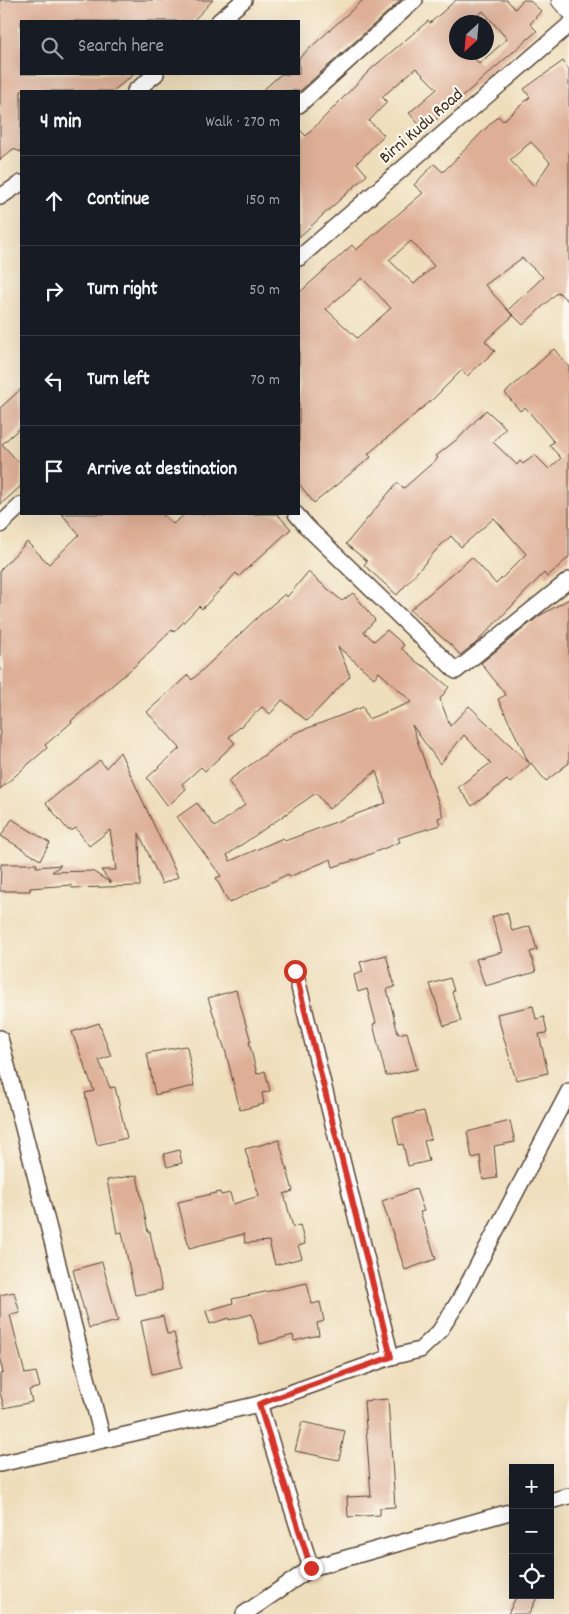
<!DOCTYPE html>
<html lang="en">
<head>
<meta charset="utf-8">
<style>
	:root { --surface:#171b24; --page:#242831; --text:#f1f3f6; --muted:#9ea1a6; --line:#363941 }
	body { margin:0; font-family:Dekko,sans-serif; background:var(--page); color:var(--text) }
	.controls { position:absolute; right:15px; bottom:15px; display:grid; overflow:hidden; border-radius:0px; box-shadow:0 5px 20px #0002 }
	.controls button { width:45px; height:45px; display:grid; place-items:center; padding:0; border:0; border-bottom:1px solid var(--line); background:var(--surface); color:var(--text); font:25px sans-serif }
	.compass { position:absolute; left:449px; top:15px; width:45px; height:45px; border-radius:50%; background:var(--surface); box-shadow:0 5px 20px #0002; rotate:206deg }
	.stop { position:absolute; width:15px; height:15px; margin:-11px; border:4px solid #d93025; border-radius:50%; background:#fff }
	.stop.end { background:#d93025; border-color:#fff; box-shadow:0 1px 5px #0008 }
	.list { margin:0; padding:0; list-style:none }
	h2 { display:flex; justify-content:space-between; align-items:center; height:65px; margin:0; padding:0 20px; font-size:21px }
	h2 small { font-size:16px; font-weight:400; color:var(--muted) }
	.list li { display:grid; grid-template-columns:32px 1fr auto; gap:15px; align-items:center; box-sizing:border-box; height:90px; padding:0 20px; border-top:1px solid var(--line) }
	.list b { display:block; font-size:19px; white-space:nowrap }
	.list em { font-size:16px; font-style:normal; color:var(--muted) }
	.icon { flex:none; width:28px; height:28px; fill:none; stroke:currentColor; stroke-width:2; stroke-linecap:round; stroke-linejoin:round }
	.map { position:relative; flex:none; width:569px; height:1614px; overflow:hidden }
	.search { position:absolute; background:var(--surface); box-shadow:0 5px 20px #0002; left:20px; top:20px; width:280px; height:55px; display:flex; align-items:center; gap:12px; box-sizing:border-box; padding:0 18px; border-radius:0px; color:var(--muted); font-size:19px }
	.panel { position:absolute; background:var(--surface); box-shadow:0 5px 20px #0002; left:20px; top:90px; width:280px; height:425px; border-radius:0px }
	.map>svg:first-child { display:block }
	.building { fill:#deaf96; fill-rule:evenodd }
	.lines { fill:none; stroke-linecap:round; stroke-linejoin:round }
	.minor-casing { stroke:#564536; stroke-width:18 }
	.tertiary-casing { stroke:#564536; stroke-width:21 }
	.minor { stroke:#fff; stroke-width:15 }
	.tertiary { stroke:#fff; stroke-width:19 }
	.route { stroke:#d93025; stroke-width:6 }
	.labels { text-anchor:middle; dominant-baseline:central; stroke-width:4.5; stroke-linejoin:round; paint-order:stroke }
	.street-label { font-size:18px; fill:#3b2a1e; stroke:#fbf7ec }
</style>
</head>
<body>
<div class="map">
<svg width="569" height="1614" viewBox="0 0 569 1614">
	<rect width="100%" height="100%" fill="#fbf7ec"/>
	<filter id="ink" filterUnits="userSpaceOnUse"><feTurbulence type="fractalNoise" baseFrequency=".02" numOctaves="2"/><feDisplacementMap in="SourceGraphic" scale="10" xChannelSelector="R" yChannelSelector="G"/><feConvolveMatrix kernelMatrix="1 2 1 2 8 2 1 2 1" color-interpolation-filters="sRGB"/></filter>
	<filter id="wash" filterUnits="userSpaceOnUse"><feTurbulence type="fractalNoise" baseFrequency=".0096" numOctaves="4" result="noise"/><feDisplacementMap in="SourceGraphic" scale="20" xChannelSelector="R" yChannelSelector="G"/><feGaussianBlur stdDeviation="1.12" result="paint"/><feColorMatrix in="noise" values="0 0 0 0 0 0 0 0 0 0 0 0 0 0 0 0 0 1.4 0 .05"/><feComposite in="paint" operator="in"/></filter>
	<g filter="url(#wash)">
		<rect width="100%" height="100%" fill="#efdebc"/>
		<g id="blocks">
			<!-- building -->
			<g class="building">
				<path d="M0,0H213L193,21H21V74H134L113,91H21V152L13,149L0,160Z"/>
				<path d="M363,0H401L300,91H262L281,74H299V58Z"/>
				<path d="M456,0H507L515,9L523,0H529L541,11L530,24L537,31L424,130L409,113L437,89L416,68L382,97L387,102L369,121L384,135L357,163L367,175L299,237V129L306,136L371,69L428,21L430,23ZM483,11L507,39L479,64L470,52H456V22H470Z"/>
				<path d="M563,61L569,70V302L558,292L523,325L508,310L543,277L522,258L485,285L513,316L485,341L495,351L467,376L462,370L433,399L368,454L371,457L314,503L299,484V293L352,245L356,250L423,193L414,185L434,164L443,172L498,116L503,121L530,97L524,89ZM531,142L550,162L534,186L510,160ZM411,241L434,266L414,284L389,260ZM362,278L391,308L357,338L326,309Z"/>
				<path d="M554,349L569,367V557L547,577L544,573L475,644L460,655L452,646L410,610L472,557L496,584L526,554L494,518L461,547L451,536L439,547L397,595L364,565L367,561L346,544L397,483L404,488L438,458L436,456L460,437L486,410L506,428L493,442L517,465L520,461L523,464L535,455L549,469L561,458L549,445L554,442L525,407L520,411L505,393Z"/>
				<path d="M21,389V427L2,444L21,465V486L0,505V408Z"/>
				<path d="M62,514H162L173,524L185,514H277L291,529L239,576L236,573L202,609L199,606L174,632L172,630L137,664L71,721L72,722L45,745L47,748L0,789V570L27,542L49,564L79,535Z"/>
				<path d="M308,572L342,601L353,593L375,620L364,632L374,641L387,630L404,645L401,648L418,663L430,670V671L449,687L440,699L450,726L469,706L529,763L498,699L506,695L481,663L539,616L569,599V763L546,781L531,763L510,783L507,780L472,806L458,787L491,763L464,735L440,764L412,725L443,816L438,818L440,825L398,838L400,842L358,859L333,867L331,859L289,877L288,874L229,903L216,878L221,876L177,817L197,803L215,827L245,805L228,781L295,733L363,707L368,719L412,702L379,672L374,678L338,647L350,676L307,721L282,700L270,714L262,707L229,737L235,743L205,771L201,767L182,784L186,789L168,806L147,778L180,748L147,712L188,675L192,680L260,615L285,594L287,597ZM376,771L386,803L285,841L283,838L230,861L227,855L316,793L329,809Z"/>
				<path d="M120,752L178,877L162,884L139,833L140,886L72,888L71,885L30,888V891H0L1,864H37L36,867L61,865L52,872L92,871L111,883L101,870H116L110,830L89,846L76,828L73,830H68L46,803L100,760L106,768Z"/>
				<path d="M12,819L50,843L40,860L1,836Z"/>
				<path d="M507,912L512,931L530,926L537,950L530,952L536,972L485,986L476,959L502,952L492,917Z"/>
				<path d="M386,955L395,987L387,989L398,1034L407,1032L417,1069L386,1076L373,1024L376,1023L367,989L358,992L354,975L363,972L360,962Z"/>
				<path d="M450,978L454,991L452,992L461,1021L444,1026L430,984Z"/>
				<path d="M236,990L251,1042H249L257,1074L265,1071L270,1091L262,1093L264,1104L240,1110L226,1053L208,998Z"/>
				<path d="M533,1006L536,1019L544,1017L547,1033L539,1034L548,1073L516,1080L497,1014Z"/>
				<path d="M99,1023L111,1056L99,1060L110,1088L115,1087L127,1138L97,1145L85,1093L94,1091L72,1032Z"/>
				<path d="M185,1046L187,1047L194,1086L155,1095L147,1053Z"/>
				<path d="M424,1111L431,1139L424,1141L429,1161L408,1166L403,1144L399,1145L393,1118Z"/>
				<path d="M510,1121L515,1142L494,1146L497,1178L483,1180L480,1156L472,1158L467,1132Z"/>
				<path d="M279,1140L293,1191L284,1194L293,1227L300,1225L305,1244L298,1246L302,1258L275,1265L269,1241L245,1243L244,1234L189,1248L178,1202L220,1192L221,1195L230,1193L233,1204L259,1196L245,1149Z"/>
				<path d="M179,1150L182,1163L167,1167L164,1154Z"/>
				<path d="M137,1175L148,1232H150L162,1290L135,1295L122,1232L117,1233L107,1180Z"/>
				<path d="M416,1189L424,1211L420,1212L436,1259L405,1270L382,1201Z"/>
				<path d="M102,1262L118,1321L89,1328L73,1270Z"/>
				<path d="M307,1283L312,1304L320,1302L324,1321L317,1323L319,1335L294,1341L293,1335L260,1344L252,1314L229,1320V1318L210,1324L206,1311L233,1303L232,1299Z"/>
				<path d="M14,1292L20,1313L10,1315L25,1374L36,1372L40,1387L29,1390L32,1402L4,1408L0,1392V1374L3,1373L0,1360V1295Z"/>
				<path d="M163,1316L167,1334L174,1333L182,1367L152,1374L141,1321Z"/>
				<path d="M388,1399L395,1507L380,1508V1515L348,1517L347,1497L371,1496L364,1401Z"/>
				<path d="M302,1422L345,1431L339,1460L295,1451Z"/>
				<path d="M517,1595H538L529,1614H508Z"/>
			</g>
		</g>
	</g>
	<g filter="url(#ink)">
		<use href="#blocks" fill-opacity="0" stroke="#564536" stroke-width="1"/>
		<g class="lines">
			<!-- minor casing -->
			<g class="minor-casing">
				<g id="minor">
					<path d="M219,21L244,0"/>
					<path d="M135,91L156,74"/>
					<path d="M299,105L415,0"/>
					<path d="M0,197L21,183"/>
					<path d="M299,258L569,25"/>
					<path d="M296,514L307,527L456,671L569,580"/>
					<path d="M0,525L21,505"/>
					<path d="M0,1038L103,1440"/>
					<path d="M391,1357L420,1350L439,1332L460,1299L569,1091"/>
					<path d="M259,1404L311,1568"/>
					<path d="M0,1464L259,1404L391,1357L295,971"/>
					<path d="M550,1501L569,1496"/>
					<path d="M244,1614L311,1568L513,1511"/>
				</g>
			</g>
			<!-- tertiary casing -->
			<g class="tertiary-casing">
				<path id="tertiary" d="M561,0L569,9"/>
			</g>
			<!-- minor -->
			<use href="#minor" class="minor"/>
			<!-- tertiary -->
			<use href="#tertiary" class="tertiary"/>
		</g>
	</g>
	<g class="lines" filter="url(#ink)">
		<!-- route -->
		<path class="route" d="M295,971L391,1357L259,1404L311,1568"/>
	</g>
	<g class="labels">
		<!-- street labels -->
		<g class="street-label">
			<text transform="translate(422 127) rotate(-41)">Birni Kudu Road</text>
		</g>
	</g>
</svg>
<div class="controls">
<button>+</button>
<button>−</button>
<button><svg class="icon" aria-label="locate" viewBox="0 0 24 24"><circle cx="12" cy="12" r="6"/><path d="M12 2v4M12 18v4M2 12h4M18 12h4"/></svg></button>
</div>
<svg class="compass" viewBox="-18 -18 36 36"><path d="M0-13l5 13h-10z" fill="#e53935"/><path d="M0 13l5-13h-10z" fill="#9ea1a6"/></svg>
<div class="stop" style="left:295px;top:971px"></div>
<div class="stop end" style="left:311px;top:1568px"></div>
<div class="search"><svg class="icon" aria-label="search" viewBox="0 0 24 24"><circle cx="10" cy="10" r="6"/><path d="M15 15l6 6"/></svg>Search here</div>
<section class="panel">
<h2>4 min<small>Walk · 270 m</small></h2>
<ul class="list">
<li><svg class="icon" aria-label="ahead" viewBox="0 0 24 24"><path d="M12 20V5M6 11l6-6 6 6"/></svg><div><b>Continue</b></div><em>150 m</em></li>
<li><svg class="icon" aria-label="right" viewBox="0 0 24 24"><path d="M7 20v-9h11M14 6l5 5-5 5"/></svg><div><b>Turn right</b></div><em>50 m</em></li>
<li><svg class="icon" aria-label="left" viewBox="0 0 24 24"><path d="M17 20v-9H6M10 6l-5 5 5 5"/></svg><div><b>Turn left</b></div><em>70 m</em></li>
<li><svg class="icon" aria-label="arrive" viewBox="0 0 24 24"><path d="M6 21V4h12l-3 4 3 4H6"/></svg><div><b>Arrive at destination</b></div></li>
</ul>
</section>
</div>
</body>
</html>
